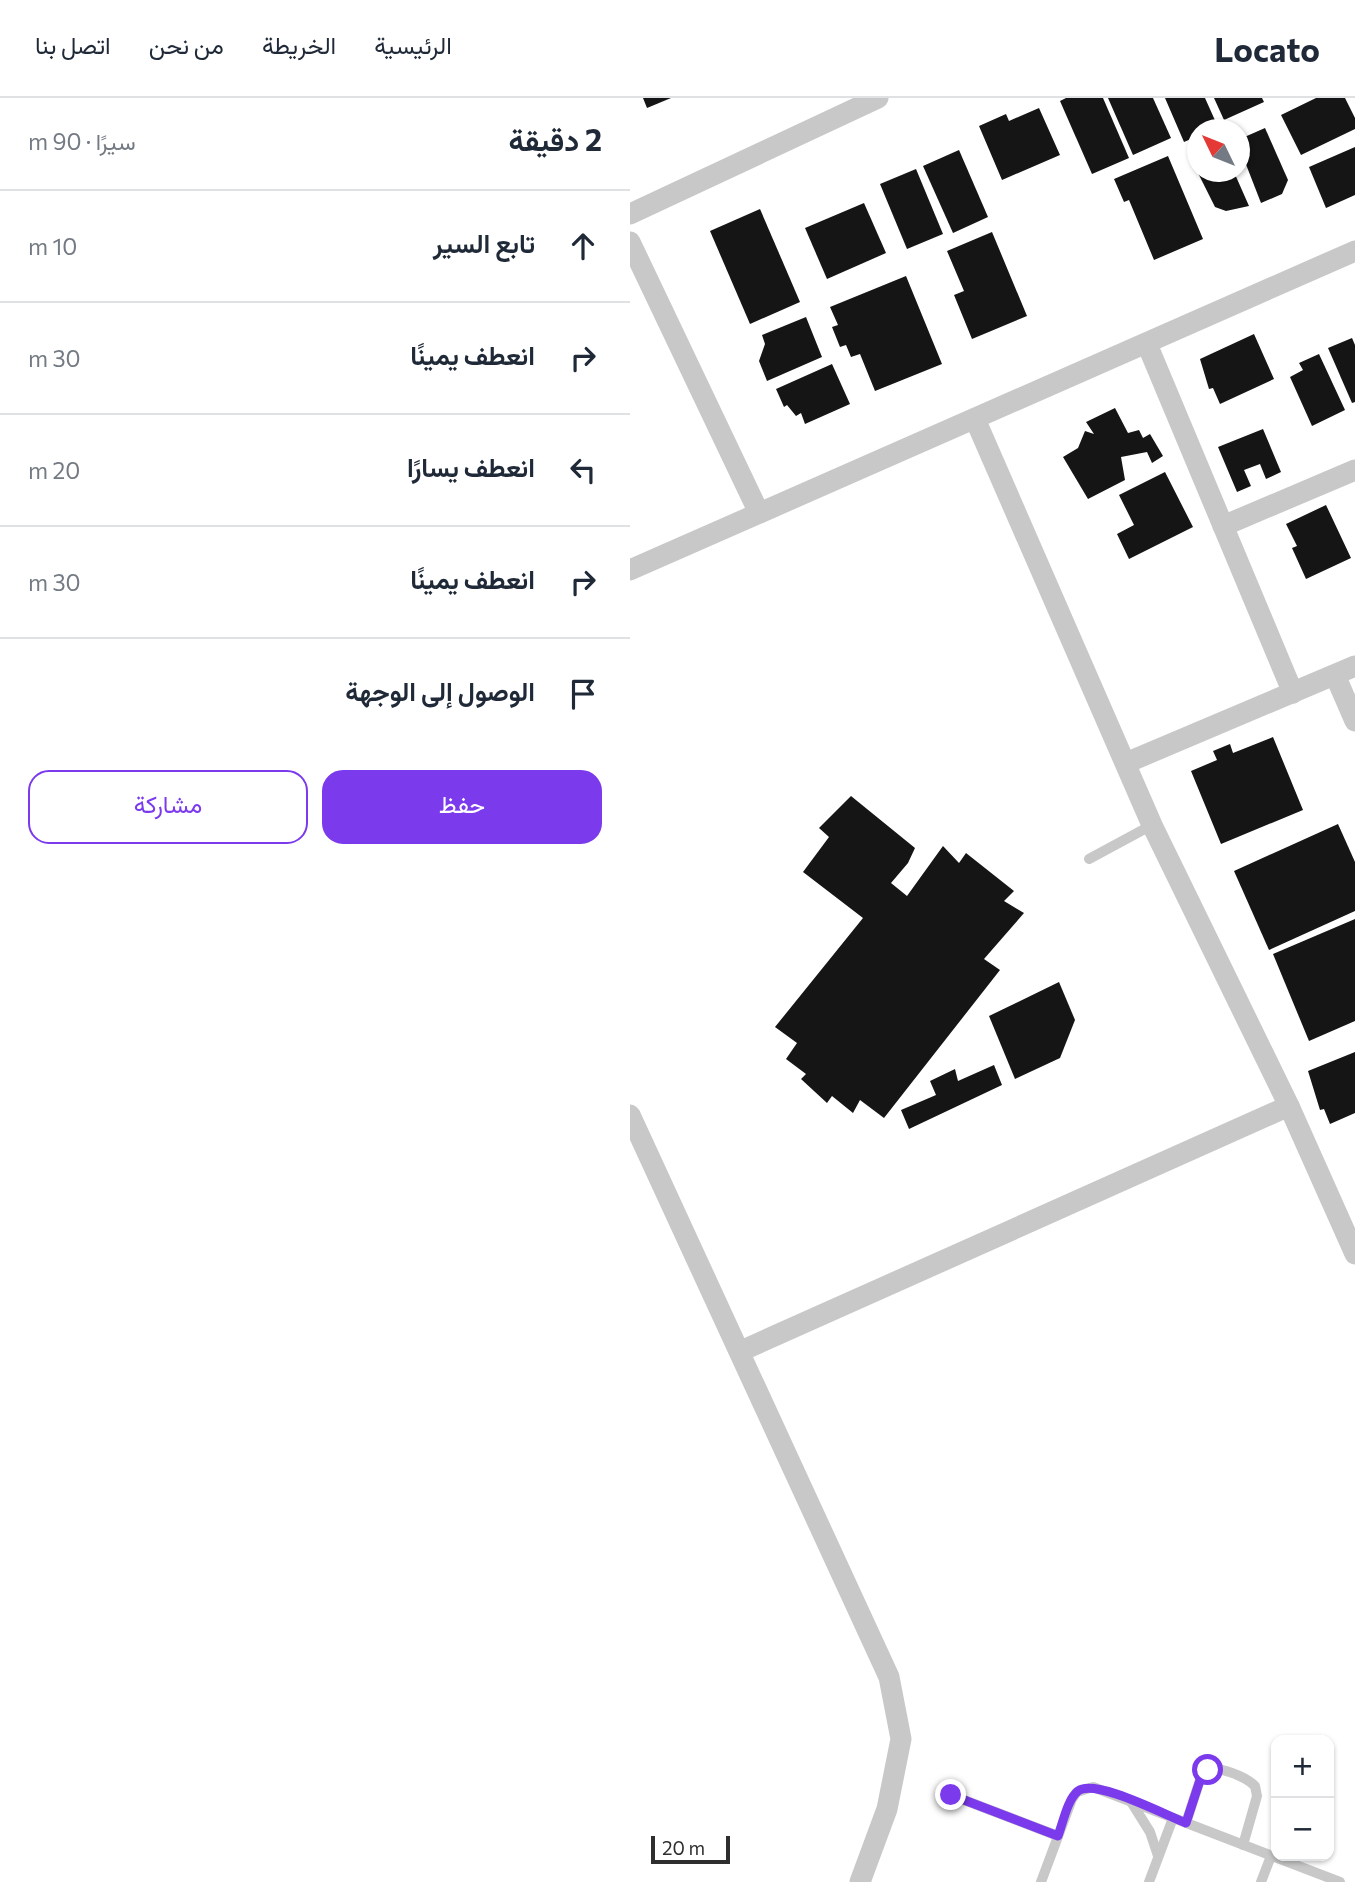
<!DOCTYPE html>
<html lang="ar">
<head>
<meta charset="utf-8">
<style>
	:root { --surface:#fff; --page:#f6f6f7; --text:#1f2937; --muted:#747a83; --line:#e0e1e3; --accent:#7c3aed }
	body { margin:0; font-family:Commissioner,Vazirmatn,sans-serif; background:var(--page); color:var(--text); direction:rtl }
	.controls { position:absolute; right:21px; bottom:21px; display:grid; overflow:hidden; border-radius:14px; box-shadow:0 2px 5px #0004 }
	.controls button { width:63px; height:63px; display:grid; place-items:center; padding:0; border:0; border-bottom:2px solid var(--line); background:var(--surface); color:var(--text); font:35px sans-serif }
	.compass { position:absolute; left:557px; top:21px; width:63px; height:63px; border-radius:50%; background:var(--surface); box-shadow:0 2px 5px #0004; rotate:313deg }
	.scale { position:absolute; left:21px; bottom:18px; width:79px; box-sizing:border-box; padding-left:7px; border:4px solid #2e2e2e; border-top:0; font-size:19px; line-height:24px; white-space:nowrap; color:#2e2e2e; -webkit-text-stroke:5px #fff; paint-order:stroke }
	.stop { position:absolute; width:21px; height:21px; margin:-16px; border:5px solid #7c3aed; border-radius:50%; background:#fff }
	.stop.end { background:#7c3aed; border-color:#fff; box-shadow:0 2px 7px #0008 }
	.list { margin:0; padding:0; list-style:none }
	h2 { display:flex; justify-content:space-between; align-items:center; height:91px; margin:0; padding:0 28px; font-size:30px }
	h2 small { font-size:23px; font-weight:400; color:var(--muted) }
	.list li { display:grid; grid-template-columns:46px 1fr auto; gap:21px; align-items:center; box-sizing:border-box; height:112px; padding:0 28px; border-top:2px solid var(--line) }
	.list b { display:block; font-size:26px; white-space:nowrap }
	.list em { font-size:23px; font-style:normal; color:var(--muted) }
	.actions { display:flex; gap:14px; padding:21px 28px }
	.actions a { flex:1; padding:16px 0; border:2px solid var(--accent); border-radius:21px; text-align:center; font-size:24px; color:var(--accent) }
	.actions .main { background:var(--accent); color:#fff }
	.icon { flex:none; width:38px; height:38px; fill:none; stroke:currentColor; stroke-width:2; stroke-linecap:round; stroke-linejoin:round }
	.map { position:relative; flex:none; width:725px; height:1784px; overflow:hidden; direction:ltr }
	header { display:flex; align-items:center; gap:42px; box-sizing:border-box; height:98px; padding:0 35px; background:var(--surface); border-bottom:2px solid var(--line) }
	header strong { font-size:33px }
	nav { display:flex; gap:38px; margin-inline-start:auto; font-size:24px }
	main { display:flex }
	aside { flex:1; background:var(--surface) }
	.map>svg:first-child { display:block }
	.building { fill:#151515 }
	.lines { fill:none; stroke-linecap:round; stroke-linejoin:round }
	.lane { stroke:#c8c8c8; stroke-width:10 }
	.street { stroke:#c8c8c8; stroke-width:21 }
	.route { stroke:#7c3aed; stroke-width:9 }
</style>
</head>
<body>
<header>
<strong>Locato</strong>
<nav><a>الرئيسية</a><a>الخريطة</a><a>من نحن</a><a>اتصل بنا</a></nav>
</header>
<main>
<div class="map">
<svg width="725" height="1784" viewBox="0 0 725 1784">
	<rect width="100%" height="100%" fill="#fff"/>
	<!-- building -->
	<g class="building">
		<path d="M13,0H41L17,10Z"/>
		<path d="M436,0H473L499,60L462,76L430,3Z"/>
		<path d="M478,0H523L541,40L503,57Z"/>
		<path d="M535,0H575L588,29L568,32V38L554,44Z"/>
		<path d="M584,0H632L634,4L594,22Z"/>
		<path d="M686,0H715L725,20V31L671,57L651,17Z"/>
		<path d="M409,10L430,57L372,82L349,28L376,16L379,23Z"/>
		<path d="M635,30L658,82L652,96L631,105L610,51V41Z"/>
		<path d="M725,49V97L696,110L679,69Z"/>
		<path d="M329,52L358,119L323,135L293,68Z"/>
		<path d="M568,56V74H604L619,108L596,113L585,109L560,59Z"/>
		<path d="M538,58L573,141L524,162L499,102L494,104L484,81Z"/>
		<path d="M286,71L313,136L277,151L250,86Z"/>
		<path d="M234,105L256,155L197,181L175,130Z"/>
		<path d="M130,111L170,204L120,226L80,133Z"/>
		<path d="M362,134L397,218L342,241L324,197L334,193L317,153Z"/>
		<path d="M276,178L312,266L245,293L230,256L221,259L216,247L210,249L202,229L208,227L200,209Z"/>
		<path d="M176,219L192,259L137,283L129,263L135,246L132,237Z"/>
		<path d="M624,236L644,281L590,306L583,290L579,291L570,261Z"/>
		<path d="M722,240L725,247V304L722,305L698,250Z"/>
		<path d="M689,256L715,312L682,328L660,279L673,272L669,265Z"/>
		<path d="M202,266L220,306L175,326L171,315L166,318L157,307L154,309L146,291Z"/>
		<path d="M485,310L498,335L509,332L513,340L520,336L533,358L522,365L517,354L491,359L495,382L458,401L433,359L448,350L455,333L464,336L456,324Z"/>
		<path d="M633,331L651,374L636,381L630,366L614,372L621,388L607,394L588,349Z"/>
		<path d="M535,374L563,429L499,461L487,436L504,427L489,397Z"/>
		<path d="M696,407L721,460L676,481L662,450L667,448L656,426Z"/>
		<path d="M643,639L673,712L591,746L561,673L587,662L583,653L600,646L603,655Z"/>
		<path d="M221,698L285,750L278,765L261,785L277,798L313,748L329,765L336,755L384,793L374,803L394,815L354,861L370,872L254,1020L230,1002L223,1015L202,998L197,1005L171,981L176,976L156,961L167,945L145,929L233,820L173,774L199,739L189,730Z"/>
		<path d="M708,726L725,764V813L639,852L604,773Z"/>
		<path d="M725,821V923L679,943L643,856Z"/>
		<path d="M429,884L445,922L430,960L385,981L359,918Z"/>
		<path d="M725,954V1015L700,1026L694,1011L690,1012L678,973Z"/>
		<path d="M364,967L372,987L279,1031L271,1012L306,997L300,983L325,971L328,983Z"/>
	</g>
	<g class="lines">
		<!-- lane -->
		<g class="lane">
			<path d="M459,761L522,727"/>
			<path d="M321,1697L428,1738"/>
			<path d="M500,1702L520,1734L528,1758"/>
			<path d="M556,1725L571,1679L578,1672C591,1669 615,1678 625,1688L627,1698L613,1747"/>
			<path d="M411,1784L442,1701L447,1694L463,1689L710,1784"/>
			<path d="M519,1784L543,1720"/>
			<path d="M631,1784L641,1758"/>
		</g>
		<!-- street -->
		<g class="street">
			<path d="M0,116L248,0"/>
			<path d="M0,144L129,415"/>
			<path d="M517,246L663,595"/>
			<path d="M345,321L522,727L659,1008L725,1156"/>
			<path d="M593,428L725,372"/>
			<path d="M0,472L725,153"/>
			<path d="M705,577L725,623"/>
			<path d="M496,665L725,568"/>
			<path d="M0,1017L259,1579L271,1641L257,1711L230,1784"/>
			<path d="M111,1253L659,1008"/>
		</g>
	</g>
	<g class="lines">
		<!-- route -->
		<path class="route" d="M321,1697L428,1738C433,1725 437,1702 448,1693C465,1680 535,1717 556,1725L571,1679L578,1672"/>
	</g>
</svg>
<div class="controls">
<button>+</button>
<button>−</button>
</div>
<svg class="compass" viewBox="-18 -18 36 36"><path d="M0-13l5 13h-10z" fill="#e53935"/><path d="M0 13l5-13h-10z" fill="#747a83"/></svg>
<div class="scale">20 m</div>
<div class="stop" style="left:578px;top:1672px"></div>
<div class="stop end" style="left:321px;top:1697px"></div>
</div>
<aside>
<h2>2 دقيقة<small>سيرًا · 90 m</small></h2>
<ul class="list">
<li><svg class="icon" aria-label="ahead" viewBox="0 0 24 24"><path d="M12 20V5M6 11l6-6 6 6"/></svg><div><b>تابع السير</b></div><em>10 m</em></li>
<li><svg class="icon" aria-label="right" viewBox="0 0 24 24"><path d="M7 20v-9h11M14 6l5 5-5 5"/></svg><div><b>انعطف يمينًا</b></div><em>30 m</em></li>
<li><svg class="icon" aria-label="left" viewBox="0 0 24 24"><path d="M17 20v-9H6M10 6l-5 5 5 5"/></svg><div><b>انعطف يسارًا</b></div><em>20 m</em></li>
<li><svg class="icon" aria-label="right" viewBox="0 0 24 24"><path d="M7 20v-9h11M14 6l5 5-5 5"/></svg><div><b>انعطف يمينًا</b></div><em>30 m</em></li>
<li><svg class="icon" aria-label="arrive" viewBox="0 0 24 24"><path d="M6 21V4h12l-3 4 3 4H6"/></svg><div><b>الوصول إلى الوجهة</b></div></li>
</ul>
<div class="actions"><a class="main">حفظ</a><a>مشاركة</a></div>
</aside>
</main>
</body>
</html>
